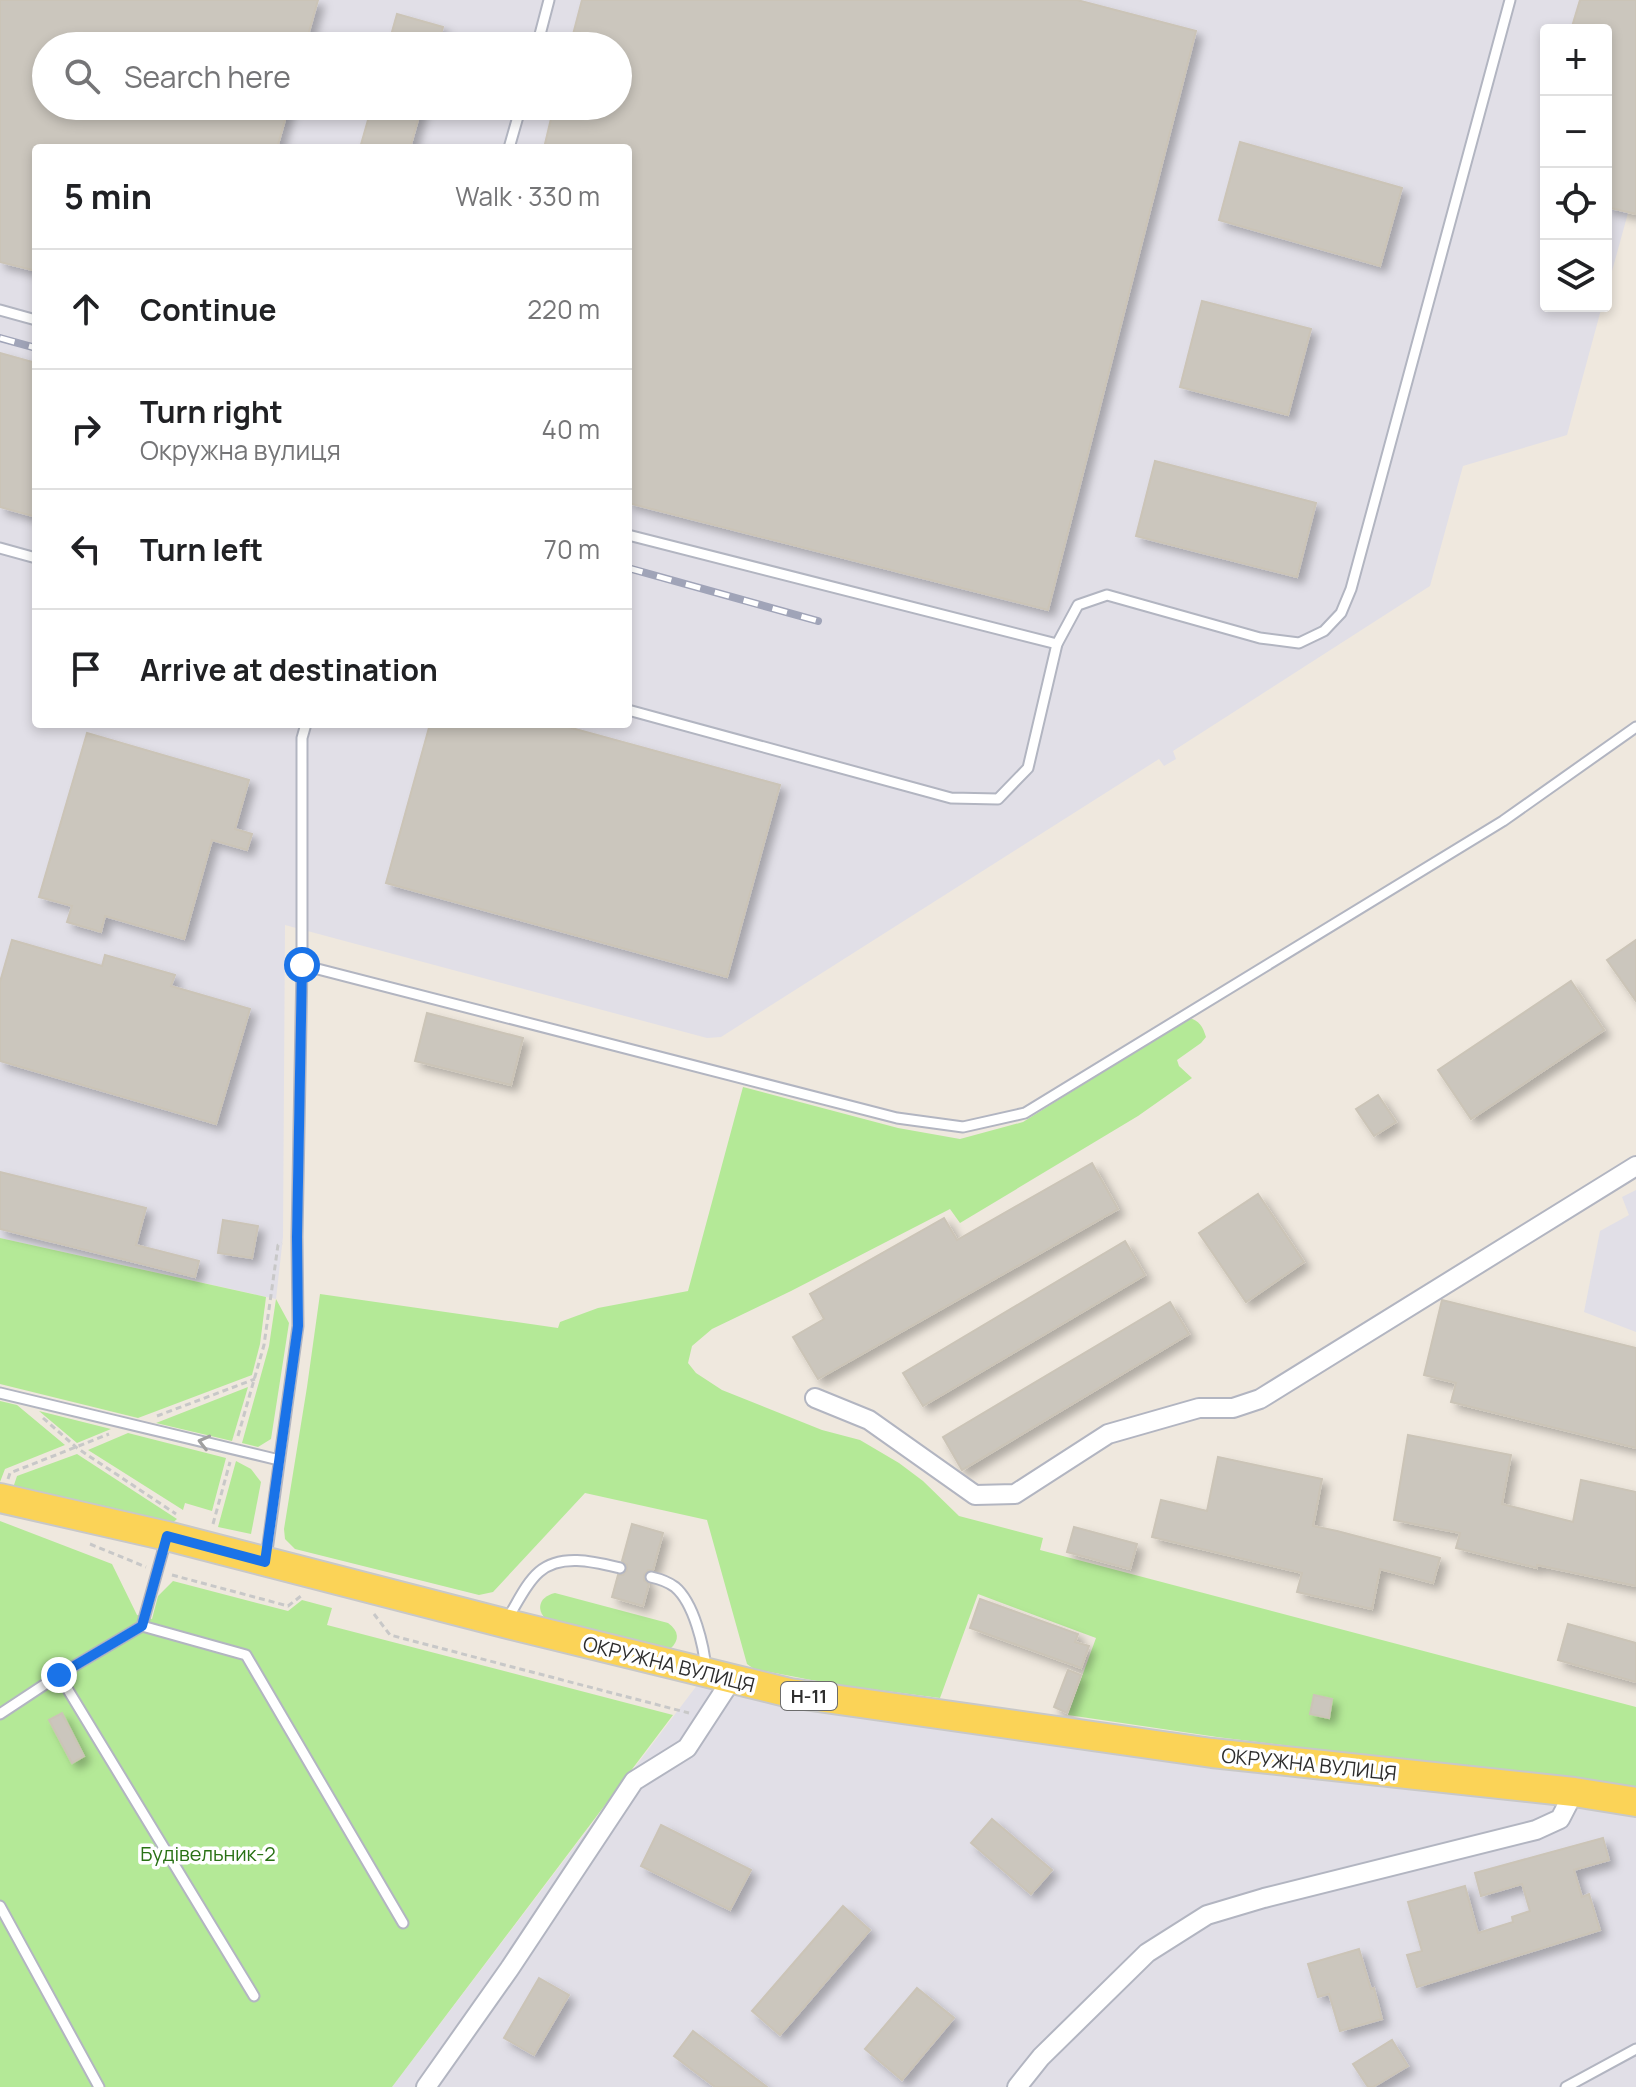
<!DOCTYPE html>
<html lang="en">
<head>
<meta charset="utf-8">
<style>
	:root { --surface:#fff; --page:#f2f2f2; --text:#202124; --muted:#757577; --line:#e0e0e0 }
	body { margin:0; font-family:Manrope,sans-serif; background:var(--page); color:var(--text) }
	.controls { position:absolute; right:24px; top:24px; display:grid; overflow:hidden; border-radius:8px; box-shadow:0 4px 12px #0003 }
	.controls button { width:72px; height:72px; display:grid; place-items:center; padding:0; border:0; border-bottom:2px solid var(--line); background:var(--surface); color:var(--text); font:40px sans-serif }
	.stop { position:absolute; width:24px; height:24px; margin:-18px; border:6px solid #1a73e8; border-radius:50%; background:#fff }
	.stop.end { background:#1a73e8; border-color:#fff; box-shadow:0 2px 8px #0008 }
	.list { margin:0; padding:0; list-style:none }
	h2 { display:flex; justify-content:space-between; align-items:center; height:104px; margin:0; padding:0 32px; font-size:34px }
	h2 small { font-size:26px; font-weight:400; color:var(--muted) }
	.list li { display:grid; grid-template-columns:52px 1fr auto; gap:24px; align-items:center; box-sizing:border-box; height:120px; padding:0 32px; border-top:2px solid var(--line) }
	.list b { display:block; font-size:30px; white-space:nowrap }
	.list p { margin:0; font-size:26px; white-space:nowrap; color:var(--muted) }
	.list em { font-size:26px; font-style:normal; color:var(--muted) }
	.icon { flex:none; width:44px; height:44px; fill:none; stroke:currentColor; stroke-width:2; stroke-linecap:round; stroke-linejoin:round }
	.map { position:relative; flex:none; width:1636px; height:2087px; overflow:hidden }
	.search { position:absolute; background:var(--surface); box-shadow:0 4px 12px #0003; left:32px; top:32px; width:600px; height:88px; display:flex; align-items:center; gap:20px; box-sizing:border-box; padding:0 28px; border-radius:44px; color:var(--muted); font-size:30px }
	.panel { position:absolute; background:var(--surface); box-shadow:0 4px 12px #0003; left:32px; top:144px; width:600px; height:584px; border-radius:8px }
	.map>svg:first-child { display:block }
	.industrial { fill:#e1dfe7; fill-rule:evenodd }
	.green { fill:#b4e997 }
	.building { fill:#cbc6bd; stroke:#cbc4b7; stroke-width:2; filter:url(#shadow) }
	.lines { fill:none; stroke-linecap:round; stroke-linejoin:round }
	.lane-casing { stroke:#b2b5c1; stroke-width:13 }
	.street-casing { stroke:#b2b5c1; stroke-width:22 }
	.primary-casing { stroke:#c8c8c8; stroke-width:32 }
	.path { stroke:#c8c8c8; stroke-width:3; stroke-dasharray:6 4; stroke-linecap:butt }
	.lane { stroke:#fff; stroke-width:9 }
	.street { stroke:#fff; stroke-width:18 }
	.primary { stroke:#fbd357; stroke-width:28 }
	.rail-casing { stroke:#a0a4b8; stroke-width:8 }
	.rail { stroke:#fff; stroke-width:5; stroke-dasharray:15; stroke-linecap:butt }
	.oneway { stroke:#a0a0a0 }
	.route { stroke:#1a73e8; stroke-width:10 }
	.labels { text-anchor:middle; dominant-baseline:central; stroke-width:7; stroke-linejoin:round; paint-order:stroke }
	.shield { fill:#fff; stroke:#6c6c6c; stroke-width:2 }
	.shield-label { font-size:18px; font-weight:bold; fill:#2d2d2d }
	.street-label { font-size:20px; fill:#2d2d2d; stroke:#fff }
	.park-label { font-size:20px; fill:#297115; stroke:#fff }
</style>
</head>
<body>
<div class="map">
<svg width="1636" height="2087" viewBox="0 0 1636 2087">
	<defs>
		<filter id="shadow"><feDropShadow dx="6" dy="6" stdDeviation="4" flood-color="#0004"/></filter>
	</defs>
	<rect width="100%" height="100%" fill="#efe8de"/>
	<!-- industrial -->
	<g class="industrial">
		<path d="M0,0H1636V214L1628,213L1606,293V30H1546V306H1602L1567,435L1463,466L1430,586L1173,751L1176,759L1164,766L1159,759L721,1037L707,1038L285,925L283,1237L276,1299L0,1238ZM46,46H618V106H46ZM36,148H628V724H36Z"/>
		<path d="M1636,1190V1332L1584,1312L1600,1231L1629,1215L1622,1197Z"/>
		<path d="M698,1684L790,1707L1215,1769L1636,1811V2087H392Z"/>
	</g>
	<!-- green -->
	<g class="green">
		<path d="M1189,1018C1199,1020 1203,1027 1206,1037L1201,1043L1177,1060L1179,1066L1192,1078L1138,1116L960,1223L950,1209L791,1291L712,1329L692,1346L688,1363L696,1373L722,1390L822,1430L860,1440L899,1463L923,1481L959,1516L1043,1538L1040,1550L1636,1707V1789L1217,1737L1068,1715L1096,1638L978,1594L940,1698L832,1684L754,1669L747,1664L707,1520L585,1493L493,1592L479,1595L295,1549L285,1539L284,1529L307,1387L320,1294L558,1328L560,1322L598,1308L688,1291L743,1087L898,1128L960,1139L1023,1122Z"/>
		<path d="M0,1238L266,1297L260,1344L252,1375L138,1418L0,1384Z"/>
		<path d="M276,1299L289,1323L271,1439L258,1447L242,1443L269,1346Z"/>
		<path d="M248,1387L232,1441L156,1423Z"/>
		<path d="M0,1401L17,1405L65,1445L5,1469L0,1482Z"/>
		<path d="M39,1411L111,1429L77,1443Z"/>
		<path d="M128,1433L226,1458L212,1511L185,1503L183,1510L88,1450Z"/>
		<path d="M77,1454L177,1519L169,1526L12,1491L17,1476Z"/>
		<path d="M236,1461L251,1469L261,1482L251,1534L218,1527Z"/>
		<path d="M0,1521L112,1564L137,1615L152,1619L158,1596L173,1581L288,1611L302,1600L332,1608L327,1625L673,1715L392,2087H0Z"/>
		<path d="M555,1593L668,1623C679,1631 680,1640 670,1649L549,1622C535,1611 538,1597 555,1593Z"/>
	</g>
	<!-- building -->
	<g class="building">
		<path d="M0,0H318L305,46H46V106H289L277,148H36V271L0,262Z"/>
		<path d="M582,0H1077L1196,31L1048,610L628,503V148H544L554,106H618V46H570Z"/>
		<path d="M1580,0H1636V214L1606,207V30H1571Z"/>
		<path d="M397,14L443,27L438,46H388Z"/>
		<path d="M372,106H422L410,148H360Z"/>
		<path d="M1240,142L1402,188L1380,266L1219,220Z"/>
		<path d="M1202,301L1311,329L1288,415L1180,387Z"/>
		<path d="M0,353L36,363V517L0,507Z"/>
		<path d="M1155,461L1316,503L1297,577L1136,536Z"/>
		<path d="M430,724H557L780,785L727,977L386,883Z"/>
		<path d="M87,733L249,780L235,829L252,834L247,850L212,840L184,939L105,916L101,932L67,922L72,906L39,897Z"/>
		<path d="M12,940L102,966L105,955L175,975L171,986L250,1009L216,1124L0,1061V982Z"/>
		<path d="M1636,940V1001L1607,960Z"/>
		<path d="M1571,981L1604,1030L1471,1119L1438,1070Z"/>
		<path d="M427,1013L523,1038L511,1085L415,1061Z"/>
		<path d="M1378,1095L1396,1122L1374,1136L1356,1109Z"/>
		<path d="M1092,1163L1118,1209L818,1379L793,1337L824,1319L810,1294L944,1218L957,1240Z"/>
		<path d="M0,1172L146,1208L136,1245L199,1261L195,1277L0,1229Z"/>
		<path d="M1258,1194L1304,1262L1246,1302L1199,1233Z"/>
		<path d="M223,1220L258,1226L252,1258L218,1253Z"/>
		<path d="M1125,1241L1145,1275L923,1406L903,1373Z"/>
		<path d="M1442,1300L1636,1348V1448L1451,1402L1456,1383L1424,1375Z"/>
		<path d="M1170,1302L1189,1334L962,1470L943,1437Z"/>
		<path d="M1408,1435L1511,1455L1502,1504L1573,1522L1581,1480L1636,1492V1586L1537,1565V1568L1456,1548L1460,1533L1394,1520Z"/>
		<path d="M1218,1457L1322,1479L1313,1526L1337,1531L1440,1558L1433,1583L1380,1569L1372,1609L1297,1592L1302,1573L1152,1537L1161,1500L1207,1511Z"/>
		<path d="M632,1524L663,1533L653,1570H648L644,1575V1580L649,1584L643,1606L612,1597L618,1575H623L627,1570V1565L622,1561Z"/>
		<path d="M1074,1527L1137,1544L1130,1569L1067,1552Z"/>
		<path d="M980,1599L1078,1634L1075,1642L1089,1646L1081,1668L970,1628Z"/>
		<path d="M1568,1624L1636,1643V1682L1558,1660Z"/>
		<path d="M1068,1670L1081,1675L1067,1713L1054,1707Z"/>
		<path d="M1314,1695L1332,1699L1329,1718L1310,1714Z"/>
		<path d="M62,1713L84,1756L72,1763L49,1720Z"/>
		<path d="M992,1819L1052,1870L1031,1894L971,1843Z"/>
		<path d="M661,1825L751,1870L730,1910L641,1866Z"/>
		<path d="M1603,1838L1609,1860L1574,1870L1582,1897L1589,1894L1600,1930L1417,1987L1407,1955L1422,1951L1408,1902L1465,1886L1478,1933L1513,1922L1512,1917L1530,1911L1522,1884L1481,1896L1475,1873Z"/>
		<path d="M843,1906L870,1930L780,2035L752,2011Z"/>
		<path d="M1359,1949L1371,1989L1374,1988L1382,2019L1340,2031L1329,1994L1318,1997L1308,1964Z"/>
		<path d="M539,1978L569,1995L534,2055L504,2038Z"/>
		<path d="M917,1988L954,2018L902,2080L865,2049Z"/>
		<path d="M693,2031L767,2087H715L674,2056Z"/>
		<path d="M1392,2040L1408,2066L1373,2087H1368L1353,2064Z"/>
	</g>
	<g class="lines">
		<!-- lane casing -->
		<g class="lane-casing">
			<g id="lane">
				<path d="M537,46L549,0"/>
				<path d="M509,148L521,106"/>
				<path d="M0,310L36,320"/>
				<path d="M628,535L1057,644"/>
				<path d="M0,548L36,558"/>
				<path d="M628,710L951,798L998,799L1028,768L1057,644L1078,605L1107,595L1260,638L1299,643L1324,631L1341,613L1351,589L1510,0"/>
				<path d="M302,965L897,1118L963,1127L1025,1113L1503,821L1636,727"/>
				<path d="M0,1393L279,1460"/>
				<path d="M266,1558L298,1326L297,1237L302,965V738L306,724"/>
				<path d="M651,1577C660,1579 667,1581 675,1587C694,1603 704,1646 706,1670"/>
				<path d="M506,1621C516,1606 525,1584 539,1572C561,1553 595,1562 620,1568"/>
				<path d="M142,1626L246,1655L403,1923"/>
				<path d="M59,1675L254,1996"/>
				<path d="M0,1714L59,1675L142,1626L166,1540"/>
				<path d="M0,1906L99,2087"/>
				<path d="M1566,2087L1636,2049"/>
			</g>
		</g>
		<!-- street casing -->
		<g class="street-casing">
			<g id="street">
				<path d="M815,1398L869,1420L975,1495L1015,1494L1108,1434L1199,1408H1233L1260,1399L1636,1166"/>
				<path d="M426,2087L510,1968L634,1781L687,1748L732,1679"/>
				<path d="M1017,2087L1041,2057L1147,1953L1207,1915L1264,1898L1536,1830L1560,1819L1574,1792"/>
			</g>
		</g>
		<!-- primary casing -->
		<g class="primary-casing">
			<path id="primary" d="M0,1498L167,1536L504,1623L790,1693L1212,1753L1574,1792L1636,1802"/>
		</g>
		<!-- path -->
		<g class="path">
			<path d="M157,1416L255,1379"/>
			<path d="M43,1418L77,1448L176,1514"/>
			<path d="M238,1436L264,1345L278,1245L282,1243"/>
			<path d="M8,1479L10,1473L109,1434"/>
			<path d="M213,1524L230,1462"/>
			<path d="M90,1544L146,1567"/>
			<path d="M172,1575L288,1606L301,1596"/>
			<path d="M374,1614L390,1635L689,1713"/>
		</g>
		<!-- lane -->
		<use href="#lane" class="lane"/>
		<!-- street -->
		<use href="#street" class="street"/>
		<!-- primary -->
		<use href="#primary" class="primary"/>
		<!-- rail casing -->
		<g class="rail-casing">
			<g id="rail">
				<path d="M0,338L36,348"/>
				<path d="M628,568L818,621"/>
			</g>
		</g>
		<!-- rail -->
		<use href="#rail" class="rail"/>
	</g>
	<!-- one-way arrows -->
	<defs><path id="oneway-chevron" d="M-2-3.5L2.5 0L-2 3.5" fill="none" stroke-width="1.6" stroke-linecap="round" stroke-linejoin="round" transform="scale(2)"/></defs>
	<use class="oneway" href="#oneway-chevron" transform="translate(204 1442) rotate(-166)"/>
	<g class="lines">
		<!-- route -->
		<path class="route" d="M59,1675L142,1626L167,1536L265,1562L298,1326L297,1237L302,965"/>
	</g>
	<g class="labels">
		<!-- shield labels -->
		<rect class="shield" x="781" y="1682" width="56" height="28" rx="6"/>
		<g class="shield-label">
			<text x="809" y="1696">Н-11</text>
		</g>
		<!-- street labels -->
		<g class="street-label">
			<text transform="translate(669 1664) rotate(14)">ОКРУЖНА ВУЛИЦЯ</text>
			<text transform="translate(1309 1764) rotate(6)">ОКРУЖНА ВУЛИЦЯ</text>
		</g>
		<!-- park labels -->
		<g class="park-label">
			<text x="208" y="1853">Будівельник-2</text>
		</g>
	</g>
</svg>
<div class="controls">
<button>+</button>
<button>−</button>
<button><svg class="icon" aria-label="locate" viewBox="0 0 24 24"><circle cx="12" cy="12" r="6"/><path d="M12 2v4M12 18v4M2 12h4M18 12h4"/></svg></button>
<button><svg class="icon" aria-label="layers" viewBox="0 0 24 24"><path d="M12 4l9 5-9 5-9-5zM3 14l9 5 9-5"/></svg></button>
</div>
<div class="stop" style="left:302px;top:965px"></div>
<div class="stop end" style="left:59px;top:1675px"></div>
<div class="search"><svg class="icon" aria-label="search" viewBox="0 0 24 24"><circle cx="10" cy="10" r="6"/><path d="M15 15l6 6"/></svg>Search here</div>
<section class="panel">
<h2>5 min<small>Walk · 330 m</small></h2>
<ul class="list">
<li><svg class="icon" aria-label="ahead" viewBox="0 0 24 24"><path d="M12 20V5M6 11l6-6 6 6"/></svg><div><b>Continue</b></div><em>220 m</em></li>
<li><svg class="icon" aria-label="right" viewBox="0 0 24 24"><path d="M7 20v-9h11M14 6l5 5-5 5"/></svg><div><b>Turn right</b><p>Окружна вулиця</p></div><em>40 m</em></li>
<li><svg class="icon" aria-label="left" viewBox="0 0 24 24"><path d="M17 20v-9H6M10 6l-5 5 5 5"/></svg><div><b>Turn left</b></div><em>70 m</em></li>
<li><svg class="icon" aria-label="arrive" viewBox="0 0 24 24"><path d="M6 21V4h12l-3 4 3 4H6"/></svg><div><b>Arrive at destination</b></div></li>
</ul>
</section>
</div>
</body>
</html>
